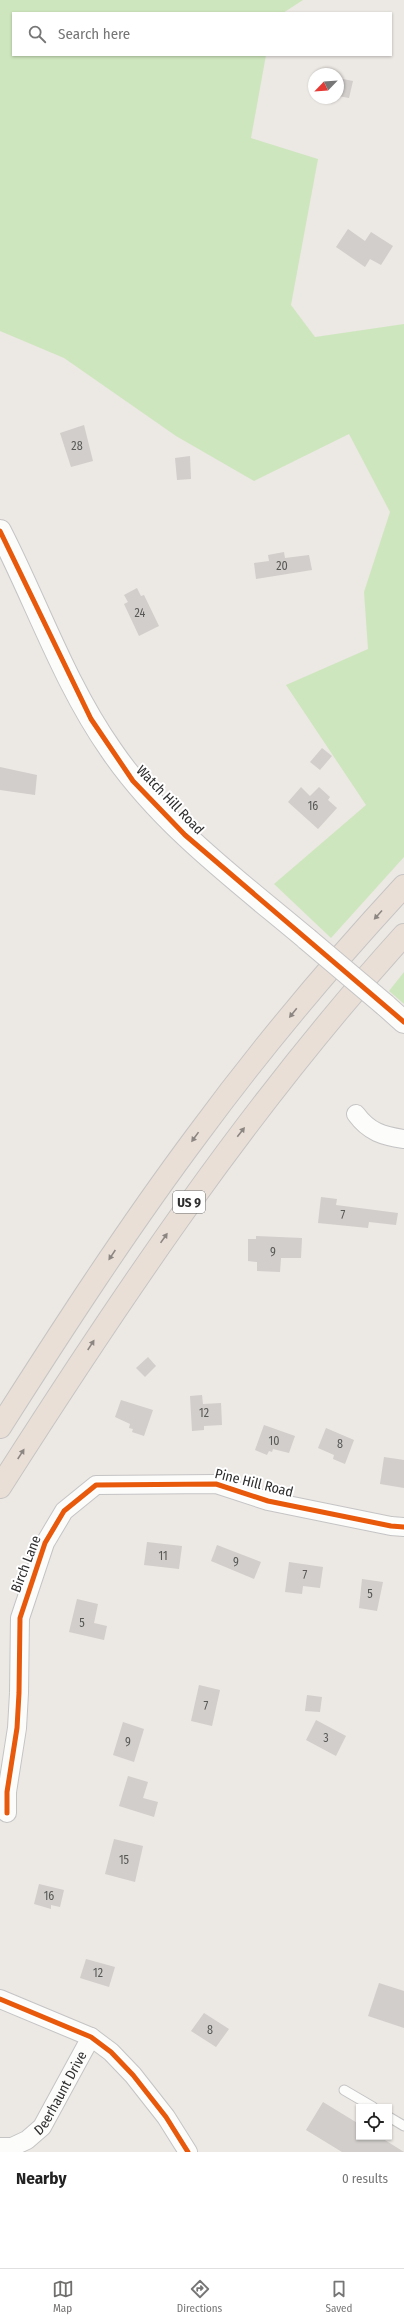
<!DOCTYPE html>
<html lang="en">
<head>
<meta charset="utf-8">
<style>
	:root { --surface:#fff; --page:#f2f2f2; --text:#222; --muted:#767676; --line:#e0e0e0; --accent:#706f6e }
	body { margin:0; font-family:"Fira Sans Condensed",sans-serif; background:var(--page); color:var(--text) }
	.controls { position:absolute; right:12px; bottom:12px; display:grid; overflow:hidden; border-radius:0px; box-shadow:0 1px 3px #0004 }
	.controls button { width:36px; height:36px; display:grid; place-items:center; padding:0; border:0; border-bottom:1px solid var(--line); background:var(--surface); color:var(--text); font:20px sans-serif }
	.compass { position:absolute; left:308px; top:68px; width:36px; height:36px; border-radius:50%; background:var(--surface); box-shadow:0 1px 3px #0004; rotate:245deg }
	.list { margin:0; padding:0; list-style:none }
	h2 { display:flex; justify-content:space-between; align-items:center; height:52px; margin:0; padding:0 16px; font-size:17px }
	h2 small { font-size:13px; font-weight:400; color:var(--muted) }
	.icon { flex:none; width:22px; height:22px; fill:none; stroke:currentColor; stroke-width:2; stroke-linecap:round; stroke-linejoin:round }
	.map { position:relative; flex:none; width:404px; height:2152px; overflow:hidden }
	.search { position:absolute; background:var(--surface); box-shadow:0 1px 3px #0004; left:12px; right:12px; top:12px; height:44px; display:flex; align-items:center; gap:10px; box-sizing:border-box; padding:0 14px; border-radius:0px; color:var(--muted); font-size:15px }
	.sheet { height:116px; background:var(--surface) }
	nav { display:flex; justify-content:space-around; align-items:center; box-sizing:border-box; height:56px; border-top:1px solid var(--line); background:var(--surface); font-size:11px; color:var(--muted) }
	nav a { display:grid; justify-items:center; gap:2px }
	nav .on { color:var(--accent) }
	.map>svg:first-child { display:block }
	.green { fill:#cee6be }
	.building { fill:#d1cecb }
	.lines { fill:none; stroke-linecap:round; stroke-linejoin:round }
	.lane-casing { stroke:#c5c4c5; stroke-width:11 }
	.street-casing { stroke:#c5c4c5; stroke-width:20 }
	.secondary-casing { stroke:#c5c4c5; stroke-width:24 }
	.highway-casing { stroke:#c6c5c4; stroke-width:24 }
	.lane { stroke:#fcfcfb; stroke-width:9 }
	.street { stroke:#fcfcfb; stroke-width:18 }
	.secondary { stroke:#fcfcfb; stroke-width:22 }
	.highway { stroke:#eadfd6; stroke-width:22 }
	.secondary-bridge-casing { stroke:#c5c4c5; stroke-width:24; stroke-linecap:butt }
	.secondary-bridge { stroke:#fcfcfb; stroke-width:22 }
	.cycleway-casing { stroke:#fff; stroke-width:8 }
	.cycleway { stroke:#e8590c; stroke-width:5 }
	.oneway { fill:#8c8682 }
	.labels { text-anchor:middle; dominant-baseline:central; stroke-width:4; stroke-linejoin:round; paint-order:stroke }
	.number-label { font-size:12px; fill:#585857 }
	.shield { fill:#fff; stroke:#6d6d6d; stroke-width:1 }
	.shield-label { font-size:13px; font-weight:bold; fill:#2e2e2e }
	.street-label { font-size:14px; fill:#2e2e2e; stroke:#fff }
</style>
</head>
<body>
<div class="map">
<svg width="404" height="2152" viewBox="0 0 404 2152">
	<rect width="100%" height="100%" fill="#ece8e4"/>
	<!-- green -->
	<g class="green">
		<path d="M0,0H303L283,13H13V55H266L251,138L318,159L291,305L315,337L404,324V857L331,938L274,884L366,805L286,685L368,649L364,592L390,512L349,434L254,481L176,436L64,358L0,331Z"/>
		<path d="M404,972V1004L389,991Z"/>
	</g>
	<!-- building -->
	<g class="building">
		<path d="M338,78L353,81L349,98L338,96Z"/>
		<path d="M348,229L365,241L371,232L393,246L381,265L370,259L365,267L336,247Z"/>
		<path d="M84,425L93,461L71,467L60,433Z"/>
		<path d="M190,456L191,479L177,480L175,458Z"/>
		<path d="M284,552L285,558L309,555L312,570L256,579L254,563L269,561L268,555Z"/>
		<path d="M137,588L141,596L144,595L159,626L139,636L124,604L128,602L124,595Z"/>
		<path d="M322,748L332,756L320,770L310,762Z"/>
		<path d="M0,767L37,775L35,795L0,790Z"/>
		<path d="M301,787L310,796L319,787L330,797L328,800L337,808L318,829L288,802Z"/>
		<path d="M321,1197L337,1199L336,1205L398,1213L396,1225L369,1222L368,1228L318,1223Z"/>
		<path d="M256,1236L302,1238L301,1258H281L280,1272L257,1271V1262L248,1261V1239H256Z"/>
		<path d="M148,1357L156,1366L145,1377L136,1368Z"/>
		<path d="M202,1395L203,1404L221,1403L222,1425L204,1426V1430L192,1431L190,1396Z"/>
		<path d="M121,1400L153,1410L144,1436L132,1432L133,1429L129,1428L130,1424L115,1417Z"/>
		<path d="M264,1425L295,1436L289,1453L273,1449L272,1452L269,1451L267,1455L255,1450Z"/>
		<path d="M326,1428L354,1440L345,1464L333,1459L334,1455L318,1448Z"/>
		<path d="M384,1457L404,1460V1488L380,1484Z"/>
		<path d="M147,1542L182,1546L179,1569L144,1565Z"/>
		<path d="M217,1545L261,1562L254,1579L211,1561Z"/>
		<path d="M289,1562L323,1567L320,1588L303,1586L302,1594L285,1592Z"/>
		<path d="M362,1579L383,1582L377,1611L359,1608Z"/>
		<path d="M77,1599L98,1604L94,1623L107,1626L104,1640L69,1632Z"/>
		<path d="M199,1685L220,1690L212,1726L191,1721Z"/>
		<path d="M307,1695L322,1697L320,1712L305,1711Z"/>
		<path d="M316,1720L346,1736L336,1756L306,1740Z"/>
		<path d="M123,1722L144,1729L134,1762L113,1755Z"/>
		<path d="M128,1776L148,1782L143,1798L158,1802L154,1817L119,1806Z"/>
		<path d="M114,1839L143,1846L135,1882L105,1874Z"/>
		<path d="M39,1884L64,1890L60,1907L51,1905V1909L34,1904Z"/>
		<path d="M86,1959L115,1967L109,1987L80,1978Z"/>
		<path d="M379,1983L404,1991V2028L368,2016Z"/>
		<path d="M204,2013L229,2029L216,2047L191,2031Z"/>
		<path d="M323,2102L359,2124V2137H380L404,2152H342L306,2130Z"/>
	</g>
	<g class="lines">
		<!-- lane casing -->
		<g class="lane-casing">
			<g id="lane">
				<path d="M344,2090L373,2107"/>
				<path d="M389,2117L404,2126"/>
			</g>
		</g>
		<!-- street casing -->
		<g class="street-casing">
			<g id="street">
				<path d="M356,1114C369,1132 383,1136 404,1139"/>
				<path d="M7,1813V1792L17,1728L19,1693L20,1618L45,1543L64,1511L96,1485L216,1484L268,1501L391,1526L404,1527"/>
				<path d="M0,1999L91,2037L111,2052L133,2075L166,2117L188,2152"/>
				<path id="s1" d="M0,2147H12L27,2140L42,2127L91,2037"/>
			</g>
		</g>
		<!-- secondary casing -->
		<g class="secondary-casing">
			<g id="secondary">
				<path d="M0,531C37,603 64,683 111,750C162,825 238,881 307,939"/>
				<path d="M385,1005L404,1022"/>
			</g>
		</g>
		<!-- highway casing -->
		<g class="highway-casing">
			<g id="highway">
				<path d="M0,1427C63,1328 127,1229 198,1134C262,1047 331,965 404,886"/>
				<path d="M0,1487C123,1294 250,1105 404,935"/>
			</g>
		</g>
		<!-- lane -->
		<use href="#lane" class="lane"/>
		<!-- street -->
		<use href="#street" class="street"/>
		<!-- secondary -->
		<use href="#secondary" class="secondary"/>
		<!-- highway -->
		<use href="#highway" class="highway"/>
		<!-- secondary-bridge casing -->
		<g class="secondary-bridge-casing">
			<path id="secondary-bridge" d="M307,939L385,1005"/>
		</g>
		<!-- secondary-bridge -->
		<use href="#secondary-bridge" class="secondary-bridge"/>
		<!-- cycleway casing -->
		<g class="cycleway-casing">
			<g id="cycleway">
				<path d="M0,531L91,719L133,781L185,835L404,1022"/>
				<path d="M7,1813V1792L17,1728L19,1693L20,1618L45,1543L64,1511L96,1485L216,1484L268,1501L391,1526L404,1527"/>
				<path d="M0,1999L91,2037L111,2052L133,2075L166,2117L188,2152"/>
			</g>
		</g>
		<!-- cycleway -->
		<use href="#cycleway" class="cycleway"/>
	</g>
	<!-- one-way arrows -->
	<defs><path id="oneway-solid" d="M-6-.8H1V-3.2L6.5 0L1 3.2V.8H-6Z"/></defs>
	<g class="oneway">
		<use href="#oneway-solid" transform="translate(378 915) rotate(132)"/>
		<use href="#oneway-solid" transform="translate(293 1013) rotate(129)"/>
		<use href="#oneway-solid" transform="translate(241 1132) rotate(-52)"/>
		<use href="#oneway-solid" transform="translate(195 1137) rotate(126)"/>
		<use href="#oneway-solid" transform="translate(164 1238) rotate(-55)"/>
		<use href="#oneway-solid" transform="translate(112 1255) rotate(124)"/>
		<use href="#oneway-solid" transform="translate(91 1345) rotate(-57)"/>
		<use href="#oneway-solid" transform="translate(21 1454) rotate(-57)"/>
	</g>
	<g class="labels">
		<!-- number labels -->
		<g class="number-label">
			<text x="77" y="446">28</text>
			<text x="282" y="566">20</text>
			<text x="140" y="613">24</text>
			<text x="313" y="806">16</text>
			<text x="343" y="1215">7</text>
			<text x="273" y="1252">9</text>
			<text x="204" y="1413">12</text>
			<text x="274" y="1441">10</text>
			<text x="340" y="1444">8</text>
			<text x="163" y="1556">11</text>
			<text x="236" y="1562">9</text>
			<text x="305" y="1575">7</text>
			<text x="370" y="1594">5</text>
			<text x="82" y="1623">5</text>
			<text x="206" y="1706">7</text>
			<text x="326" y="1738">3</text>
			<text x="128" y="1742">9</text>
			<text x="124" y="1860">15</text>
			<text x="49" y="1896">16</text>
			<text x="98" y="1973">12</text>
			<text x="210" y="2030">8</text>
		</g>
		<!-- shield labels -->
		<rect class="shield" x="173" y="1191" width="32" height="22" rx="3"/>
		<g class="shield-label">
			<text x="189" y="1202">US 9</text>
		</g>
		<!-- street labels -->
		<g class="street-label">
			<text transform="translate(170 800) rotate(46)">Watch Hill Road</text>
			<text transform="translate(254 1483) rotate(14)">Pine Hill Road</text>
			<text transform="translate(26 1564) rotate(-69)">Birch Lane</text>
			<text stroke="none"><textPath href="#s1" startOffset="87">Deerhaunt Drive</textPath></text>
		</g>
	</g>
</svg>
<div class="controls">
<button><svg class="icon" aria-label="locate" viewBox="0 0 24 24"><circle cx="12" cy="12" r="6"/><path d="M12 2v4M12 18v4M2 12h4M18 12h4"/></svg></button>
</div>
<svg class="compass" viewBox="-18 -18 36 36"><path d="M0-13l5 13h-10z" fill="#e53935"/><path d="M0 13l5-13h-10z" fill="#767676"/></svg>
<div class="search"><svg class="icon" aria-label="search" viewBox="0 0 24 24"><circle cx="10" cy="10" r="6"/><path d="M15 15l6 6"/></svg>Search here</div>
</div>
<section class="sheet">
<h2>Nearby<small>0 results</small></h2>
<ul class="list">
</ul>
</section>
<nav>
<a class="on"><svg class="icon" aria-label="map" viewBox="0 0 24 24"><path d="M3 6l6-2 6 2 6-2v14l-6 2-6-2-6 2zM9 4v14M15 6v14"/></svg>Map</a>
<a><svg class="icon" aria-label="directions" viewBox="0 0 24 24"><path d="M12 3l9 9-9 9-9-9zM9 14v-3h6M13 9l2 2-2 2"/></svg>Directions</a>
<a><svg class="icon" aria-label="saved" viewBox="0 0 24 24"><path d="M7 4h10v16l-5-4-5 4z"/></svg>Saved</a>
</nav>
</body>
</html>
